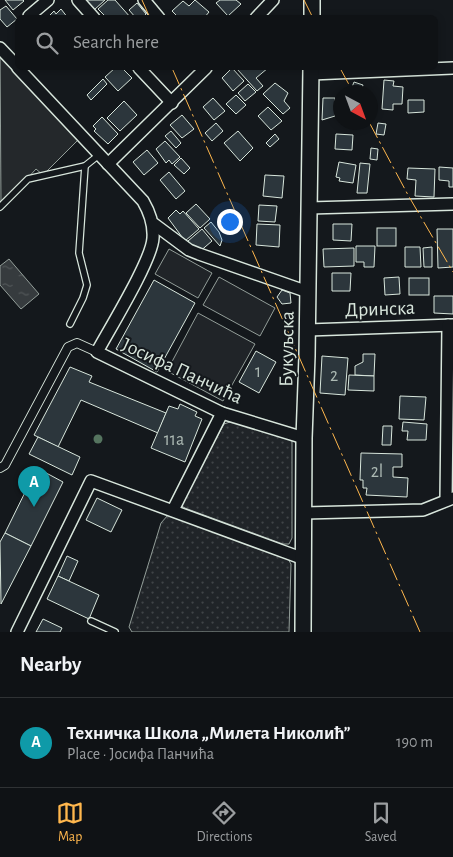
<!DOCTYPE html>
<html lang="en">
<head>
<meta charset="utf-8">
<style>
	:root { --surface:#0f1215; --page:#1d2022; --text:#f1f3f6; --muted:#9b9ea0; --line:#2f3234; --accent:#ffb74d }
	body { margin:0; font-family:"Alegreya Sans",sans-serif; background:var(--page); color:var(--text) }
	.compass { position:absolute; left:333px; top:85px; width:45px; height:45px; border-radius:50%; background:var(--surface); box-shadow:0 2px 8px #0003; rotate:139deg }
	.you { position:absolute; left:229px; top:221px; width:18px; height:18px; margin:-12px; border:4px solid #fff; border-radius:50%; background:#1a73e8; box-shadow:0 0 0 8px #1a73e833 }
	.badge { display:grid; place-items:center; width:32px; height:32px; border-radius:50%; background:var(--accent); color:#fff; font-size:16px; font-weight:700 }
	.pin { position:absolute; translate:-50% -41px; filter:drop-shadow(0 1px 2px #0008) }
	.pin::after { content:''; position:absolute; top:26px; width:18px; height:15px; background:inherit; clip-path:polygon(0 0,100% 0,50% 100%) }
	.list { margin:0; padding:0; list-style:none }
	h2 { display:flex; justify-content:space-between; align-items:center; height:65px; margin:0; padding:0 20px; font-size:21px }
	h2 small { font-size:16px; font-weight:400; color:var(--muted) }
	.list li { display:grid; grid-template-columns:32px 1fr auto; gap:15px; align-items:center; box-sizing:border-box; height:90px; padding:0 20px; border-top:1px solid var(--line) }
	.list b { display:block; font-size:19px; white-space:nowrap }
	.list p { margin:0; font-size:16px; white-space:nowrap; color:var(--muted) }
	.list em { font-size:16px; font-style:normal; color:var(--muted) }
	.icon { flex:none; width:28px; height:28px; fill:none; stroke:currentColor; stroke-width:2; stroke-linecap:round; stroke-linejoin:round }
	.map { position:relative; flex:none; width:453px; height:632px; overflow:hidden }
	.search { position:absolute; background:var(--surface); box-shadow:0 2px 8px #0003; left:15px; right:15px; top:15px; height:55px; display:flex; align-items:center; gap:12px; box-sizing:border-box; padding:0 18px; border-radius:8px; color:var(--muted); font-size:19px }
	.sheet { height:155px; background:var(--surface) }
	nav { display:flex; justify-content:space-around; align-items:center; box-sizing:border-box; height:70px; border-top:1px solid var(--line); background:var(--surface); font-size:14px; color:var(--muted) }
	nav a { display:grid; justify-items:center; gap:2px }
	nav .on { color:var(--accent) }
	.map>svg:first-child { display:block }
	.green { fill:url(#green-dots); stroke:#939e99 }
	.pitch { fill:#202428; stroke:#939e99 }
	.parking { fill:#24282b; stroke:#939e99 }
	.water { fill:url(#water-ripples); stroke:#939e99 }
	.building { fill:#2c363c; stroke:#d8e6dc }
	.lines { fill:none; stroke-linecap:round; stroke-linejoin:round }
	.service-casing { stroke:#d8e6dc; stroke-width:8 }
	.pedestrian-casing { stroke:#d8e6dc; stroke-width:10 }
	.minor-casing { stroke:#d8e6dc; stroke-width:14 }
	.secondary-casing { stroke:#d8e6dc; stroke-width:18 }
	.service { stroke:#14181c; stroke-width:5.5 }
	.pedestrian { stroke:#14181c; stroke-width:8 }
	.minor { stroke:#14181c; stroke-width:11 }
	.secondary { stroke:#14181c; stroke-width:15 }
	.power { stroke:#ffb74d; stroke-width:1; stroke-dasharray:18 4 2.5 4; stroke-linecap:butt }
	.tree { fill:#55745f }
	.labels { text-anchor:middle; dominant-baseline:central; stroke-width:4; stroke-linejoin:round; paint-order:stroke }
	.number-label { font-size:18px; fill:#adbab4 }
	.street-label { font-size:20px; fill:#d8e6dc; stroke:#14181c }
</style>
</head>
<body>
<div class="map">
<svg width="453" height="632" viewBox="0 0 453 632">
	<defs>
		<pattern id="green-dots" width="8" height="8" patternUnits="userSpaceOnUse" patternTransform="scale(1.25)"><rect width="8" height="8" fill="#202428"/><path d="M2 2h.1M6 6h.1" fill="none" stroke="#404447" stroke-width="1.8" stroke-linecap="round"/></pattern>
		<pattern id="water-ripples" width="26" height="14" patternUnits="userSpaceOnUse" patternTransform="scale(1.25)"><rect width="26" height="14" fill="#363b3e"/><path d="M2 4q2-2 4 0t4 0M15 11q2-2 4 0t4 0" fill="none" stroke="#525759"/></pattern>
	</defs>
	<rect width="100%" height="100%" fill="#14181c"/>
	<!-- green -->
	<g class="green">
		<path d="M233,421L292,440V538L289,544H283L185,508L180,505L224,424Z"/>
		<path d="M168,515L288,559L291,564L289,632H132L129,627L161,523Z"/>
	</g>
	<!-- pitch -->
	<g class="pitch">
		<path d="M169,249L212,273L198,298L155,274Z"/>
		<path d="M219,277L275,308L260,336L203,305Z"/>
		<path d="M198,313L255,344L223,401L167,371Z"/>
	</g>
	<!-- parking -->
	<path class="parking" d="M0,45L84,134L43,175L36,169L1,207Z"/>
	<!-- water -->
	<path class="water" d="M9,259L39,294L21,309L0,285V266Z"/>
	<!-- building -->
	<g class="building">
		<path d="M5,0H23L24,1L13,10Z"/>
		<path d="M85,0H105L94,10Z"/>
		<path d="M108,0H115L131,18H107L98,9Z"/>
		<path d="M195,0L209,12L204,18H179L172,11L183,1L189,6Z"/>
		<path d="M220,0H236L241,4L228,16L216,3Z"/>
		<path d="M137,3L146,14L142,18H136L129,10Z"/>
		<path d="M6,6L17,19L7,27L0,19V10Z"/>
		<path d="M61,9L68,18H47L54,11L56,14Z"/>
		<path d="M115,68H122L132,78L118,91L105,77Z"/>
		<path d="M232,68L244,81L233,91L222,78Z"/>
		<path d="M239,68H268L256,78L263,86L257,91L237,69Z"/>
		<path d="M103,79L107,84L91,100L87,95Z"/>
		<path d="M384,80L394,81L393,86L403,87L402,104H393V110L382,109Z"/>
		<path d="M354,82L363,85L361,92H350Z"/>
		<path d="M275,83L288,93L284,101L290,108L283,114L263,94Z"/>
		<path d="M248,84L256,92L245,101L238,93Z"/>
		<path d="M236,95L246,105L236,114L226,104Z"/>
		<path d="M213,98L225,111L214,120L203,107Z"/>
		<path d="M323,98H335V116L322,120Z"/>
		<path d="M408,100H424V112L408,113Z"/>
		<path d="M124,101L137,115L120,131L107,118Z"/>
		<path d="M268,107L282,121L271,130L258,116Z"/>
		<path d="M182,115L194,129L182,138L170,125Z"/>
		<path d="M102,117L118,134L108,144L94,131L96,129L93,126Z"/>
		<path d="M216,123L223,131L212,141L205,133Z"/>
		<path d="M378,123L386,124L384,135L376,134Z"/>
		<path d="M171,131L181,143L176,148L165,136Z"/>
		<path d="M238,131L253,148L240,161L224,143Z"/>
		<path d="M275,134L279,139L270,147L266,143Z"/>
		<path d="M336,134L353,135L352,150L335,149Z"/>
		<path d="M165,141L180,157L172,164L169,160L166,163L156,149Z"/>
		<path d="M371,148L378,149L377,160L370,159Z"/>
		<path d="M147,150L158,163L144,175L133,162Z"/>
		<path d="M181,158L190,168L184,174L174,165Z"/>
		<path d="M339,162L356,165L353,183L339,181L340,178L336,177Z"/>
		<path d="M360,163L370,164L367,193H357Z"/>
		<path d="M439,167L453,168V187H449V181L439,180Z"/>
		<path d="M408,168L435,169L434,197L415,196L416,180L407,179Z"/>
		<path d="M169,172L185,191L176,199L160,180Z"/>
		<path d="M265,175L284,176L282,198L263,196Z"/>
		<path d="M196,204L210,219L200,228L186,213Z"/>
		<path d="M259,205L277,206L275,222L258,221Z"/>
		<path d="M176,210L180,214L183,211L199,229L185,241L168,218Z"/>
		<path d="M211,222L219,232L222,240L220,246L204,228Z"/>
		<path d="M257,224L280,225L279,247L256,245Z"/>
		<path d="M333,224H352L351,241L333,240Z"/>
		<rect x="377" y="228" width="19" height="18"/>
		<path d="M202,229L212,241L198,253L188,241Z"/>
		<path d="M437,229H453V267L438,268Z"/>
		<path d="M356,246H375L374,267H364V262H356Z"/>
		<path d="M405,247H420L421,267H405Z"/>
		<path d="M432,247V267H424L423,248Z"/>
		<path d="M354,248V266L324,267L323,249Z"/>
		<path d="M332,273H351L350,291H332Z"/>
		<path d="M399,277L400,294L385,295L384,278Z"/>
		<rect x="409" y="278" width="20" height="17"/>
		<path d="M154,280L195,303L157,372L116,349Z"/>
		<path d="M282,290L290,293L291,303L282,304L277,297Z"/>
		<path d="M434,296H453V314L434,313Z"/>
		<path d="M256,351L276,362L259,393L239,382Z"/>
		<path d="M363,354H375L374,376L355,375V366L363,362Z"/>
		<path d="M322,356L348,358L345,395L320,393Z"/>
		<path d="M70,367L92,376L89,382L166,413L158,433L81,400L58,447L34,435Z"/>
		<path d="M349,375L374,376V391L348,390Z"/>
		<path d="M400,396L426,397L424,420L399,419Z"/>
		<path d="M180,404L197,412L195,416L202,419L185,462L151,448L169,406L178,409Z"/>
		<path d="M403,422L427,424L426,440H407L408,431H402Z"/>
		<path d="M383,426H392L391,445H382Z"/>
		<path d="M38,437L80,457L72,475L29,454Z"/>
		<path d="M361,453L402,454V467H393V477L408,478L407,497L366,495L367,488H363V480H360Z"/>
		<path d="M37,468L63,482L31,546L5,533Z"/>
		<path d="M97,498L122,510L111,532L86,520Z"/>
		<path d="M5,533L31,546L1,604L0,542Z"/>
		<path d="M67,556L78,561L69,581L58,576Z"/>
		<path d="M58,576L99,595L89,619L47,599Z"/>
		<path d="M43,619L62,628L60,632H36Z"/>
	</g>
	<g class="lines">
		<!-- service casing -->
		<g class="service-casing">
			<g id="service">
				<path d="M0,207L28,179L85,166L100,154"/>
				<path d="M70,324L83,298L87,285L79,253L85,166"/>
				<path d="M91,621L115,632"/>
			</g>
		</g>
		<!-- pedestrian casing -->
		<g class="pedestrian-casing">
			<path id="pedestrian" d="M0,468L5,465L68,347L77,343L97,352"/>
		</g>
		<!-- minor casing -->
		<g class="minor-casing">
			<g id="minor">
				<path d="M78,0L94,18"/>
				<path d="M144,0L159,18"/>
				<path d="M29,16L48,0"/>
				<path d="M256,18L273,0"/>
				<path d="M0,48L18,67"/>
				<path d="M18,68L143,201C150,213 154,224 153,238C152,260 110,328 97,352L222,413L304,438"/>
				<path d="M139,68L172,103"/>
				<path d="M311,74L453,68"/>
				<path d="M108,164L206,68"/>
				<path d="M309,208L453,204"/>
				<path d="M154,224L189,250L199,254L308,292"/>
				<path d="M308,330L453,325"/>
				<path d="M446,500L448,325"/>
				<path d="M173,510L222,413"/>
				<path d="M305,513L423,510L453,498"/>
				<path d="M17,632L91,481L304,559"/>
			</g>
		</g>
		<!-- secondary casing -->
		<g class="secondary-casing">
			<g id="secondary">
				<path d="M312,18V0"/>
				<path d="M303,632L304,438L307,356L311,68"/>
			</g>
		</g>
		<!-- service -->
		<use href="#service" class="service"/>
		<!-- pedestrian -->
		<use href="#pedestrian" class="pedestrian"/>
		<!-- minor -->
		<use href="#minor" class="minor"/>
		<!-- secondary -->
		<use href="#secondary" class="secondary"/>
		<!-- power -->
		<g class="power">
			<path d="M142,0L150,18"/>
			<path d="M304,0L313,18"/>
			<path d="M172,68L420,632"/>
			<path d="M340,68L353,92"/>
			<path d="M369,122L408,195L453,272"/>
		</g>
	</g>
	<!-- trees -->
	<circle class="tree" cx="98" cy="439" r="4.5"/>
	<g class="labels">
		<!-- number labels -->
		<g class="number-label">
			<text x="258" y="372">1</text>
			<text x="334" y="376">2</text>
			<text x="174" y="440">11a</text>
			<text x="377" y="472">2l</text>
		</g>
		<!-- street labels -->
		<g class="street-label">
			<text transform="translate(380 309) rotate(-2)">Дринска</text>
			<text transform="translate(287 349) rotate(-89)">Букуљска</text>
			<text transform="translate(182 371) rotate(25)">Јосифа Панчића</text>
		</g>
	</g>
</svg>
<svg class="compass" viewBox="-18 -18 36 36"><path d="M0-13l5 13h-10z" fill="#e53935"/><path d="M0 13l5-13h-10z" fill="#9b9ea0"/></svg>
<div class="you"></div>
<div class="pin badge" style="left:34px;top:507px;background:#0f9aa8">A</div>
<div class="search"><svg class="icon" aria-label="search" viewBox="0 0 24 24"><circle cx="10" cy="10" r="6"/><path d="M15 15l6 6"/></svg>Search here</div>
</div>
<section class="sheet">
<h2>Nearby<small></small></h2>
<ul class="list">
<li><span class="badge" style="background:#0f9aa8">A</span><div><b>Техничка Школа „Милета Николић”</b><p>Place · Јосифа Панчића</p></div><em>190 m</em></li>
</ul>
</section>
<nav>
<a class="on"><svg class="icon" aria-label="map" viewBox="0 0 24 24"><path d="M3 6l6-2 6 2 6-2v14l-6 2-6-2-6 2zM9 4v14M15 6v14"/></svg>Map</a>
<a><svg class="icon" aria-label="directions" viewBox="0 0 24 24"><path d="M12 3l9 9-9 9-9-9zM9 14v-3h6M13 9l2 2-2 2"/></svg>Directions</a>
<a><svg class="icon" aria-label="saved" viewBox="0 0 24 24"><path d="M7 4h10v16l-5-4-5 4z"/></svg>Saved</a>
</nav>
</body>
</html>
